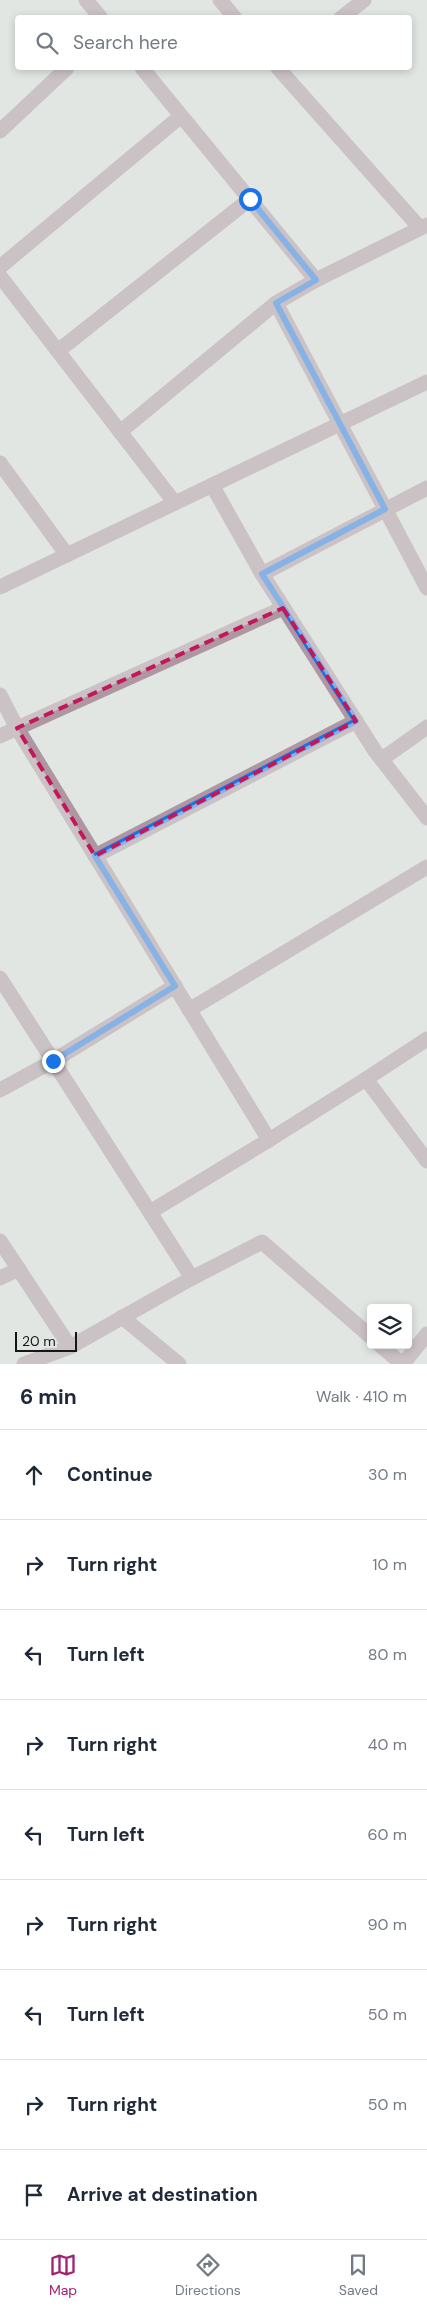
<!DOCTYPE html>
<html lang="en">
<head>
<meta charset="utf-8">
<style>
	:root { --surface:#fff; --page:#f2f2f3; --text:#1f2937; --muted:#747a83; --line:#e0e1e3; --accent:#a32171 }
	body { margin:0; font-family:"DM Sans",sans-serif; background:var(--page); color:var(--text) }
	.controls { position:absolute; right:15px; bottom:15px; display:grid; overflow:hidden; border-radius:5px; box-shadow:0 2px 8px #0003 }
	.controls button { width:45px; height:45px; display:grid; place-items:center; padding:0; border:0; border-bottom:1px solid var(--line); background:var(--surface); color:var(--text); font:25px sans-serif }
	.scale { position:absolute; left:15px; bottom:12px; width:62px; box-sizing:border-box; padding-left:5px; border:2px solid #151615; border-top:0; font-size:14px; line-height:18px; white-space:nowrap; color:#151615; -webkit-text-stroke:4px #e2e6e3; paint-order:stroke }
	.stop { position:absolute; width:15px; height:15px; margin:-11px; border:4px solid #1a73e8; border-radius:50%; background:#fff }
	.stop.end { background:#1a73e8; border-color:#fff; box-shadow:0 1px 5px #0008 }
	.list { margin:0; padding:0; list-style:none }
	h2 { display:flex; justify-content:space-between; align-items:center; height:65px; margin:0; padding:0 20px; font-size:21px }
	h2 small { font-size:16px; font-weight:400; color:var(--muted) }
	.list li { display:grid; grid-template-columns:32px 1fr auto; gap:15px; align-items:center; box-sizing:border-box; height:90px; padding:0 20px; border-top:1px solid var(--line) }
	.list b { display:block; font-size:19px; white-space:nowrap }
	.list em { font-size:16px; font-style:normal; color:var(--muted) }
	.icon { flex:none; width:28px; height:28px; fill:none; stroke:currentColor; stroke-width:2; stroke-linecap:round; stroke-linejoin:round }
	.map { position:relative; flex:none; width:427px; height:1364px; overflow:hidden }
	.search { position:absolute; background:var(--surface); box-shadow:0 2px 8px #0003; left:15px; right:15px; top:15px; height:55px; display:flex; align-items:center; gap:12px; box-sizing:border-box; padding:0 18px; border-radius:5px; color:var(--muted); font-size:19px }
	.sheet { height:875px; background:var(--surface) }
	nav { display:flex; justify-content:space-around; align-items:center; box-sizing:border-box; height:70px; border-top:1px solid var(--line); background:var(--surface); font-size:14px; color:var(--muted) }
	nav a { display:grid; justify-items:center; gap:2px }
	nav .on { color:var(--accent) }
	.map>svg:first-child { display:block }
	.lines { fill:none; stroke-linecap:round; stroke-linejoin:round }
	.minor { stroke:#af97a2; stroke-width:15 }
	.route { stroke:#1a73e8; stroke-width:6 }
	.marked { fill:none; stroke:#c2185b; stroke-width:4; stroke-dasharray:10 6; stroke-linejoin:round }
</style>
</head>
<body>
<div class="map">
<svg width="427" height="1364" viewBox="0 0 427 1364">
	<rect width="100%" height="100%" fill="#e2e6e3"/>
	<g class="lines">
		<!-- minor -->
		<g class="minor">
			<path d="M86,0L101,18"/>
			<path d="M220,0L235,18"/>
			<path d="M341,18L364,0"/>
			<path d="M142,68L316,280L276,303L427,588"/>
			<path d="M278,68L420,228"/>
			<path d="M0,131L67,68"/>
			<path d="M0,267L181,116"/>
			<path d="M0,276L175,503"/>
			<path d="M316,280L427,225"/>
			<path d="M58,351L250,199"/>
			<path d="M120,432L276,303"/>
			<path d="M0,463L67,555"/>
			<path d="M212,485L262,574"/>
			<path d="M427,488L262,574L375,751L427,818"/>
			<path d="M0,587L427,382"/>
			<path d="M0,695L17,728L269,1140L366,1079L427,1161"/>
			<path d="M0,736L283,608"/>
			<path d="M382,759L427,727"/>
			<path d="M95,856L356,721"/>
			<path d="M0,978L192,1278L262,1242L371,1337"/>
			<path d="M189,1010L427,867"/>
			<path d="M366,1079L427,1039"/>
			<path d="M0,1090L53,1061L175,986"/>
			<path d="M150,1212L269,1140"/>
			<path d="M0,1241L70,1347L192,1278"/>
			<path d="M0,1278L19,1269"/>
			<path d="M122,1317L179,1364"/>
			<path d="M380,1345L402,1364"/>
			<path d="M24,1364L70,1347"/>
			<path d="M403,1364L427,1334"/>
		</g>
	</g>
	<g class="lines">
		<!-- route -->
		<path class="route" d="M53,1061L175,986L95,856L356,721L262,574L385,509L276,303L316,280L250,199"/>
	</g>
	<!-- marked area -->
	<path d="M0 0H427V1364H0ZM283,608L356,721L95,856L17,728Z" fill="#e2e6e3" fill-opacity=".55" fill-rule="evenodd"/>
	<path class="marked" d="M283,608L356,721L95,856L17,728Z"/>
</svg>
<div class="controls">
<button><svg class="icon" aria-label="layers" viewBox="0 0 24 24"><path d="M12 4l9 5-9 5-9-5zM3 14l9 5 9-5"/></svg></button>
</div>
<div class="scale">20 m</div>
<div class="stop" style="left:250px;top:199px"></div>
<div class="stop end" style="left:53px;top:1061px"></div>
<div class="search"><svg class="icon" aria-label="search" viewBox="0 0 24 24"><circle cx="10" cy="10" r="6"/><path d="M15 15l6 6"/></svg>Search here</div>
</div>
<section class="sheet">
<h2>6 min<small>Walk · 410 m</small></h2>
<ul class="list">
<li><svg class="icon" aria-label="ahead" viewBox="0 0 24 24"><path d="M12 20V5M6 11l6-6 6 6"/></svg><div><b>Continue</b></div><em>30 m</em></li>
<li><svg class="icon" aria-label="right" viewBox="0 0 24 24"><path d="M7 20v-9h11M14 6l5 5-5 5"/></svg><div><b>Turn right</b></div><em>10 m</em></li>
<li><svg class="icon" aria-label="left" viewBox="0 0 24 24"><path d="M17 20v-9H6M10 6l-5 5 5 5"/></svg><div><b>Turn left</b></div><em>80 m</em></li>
<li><svg class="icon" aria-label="right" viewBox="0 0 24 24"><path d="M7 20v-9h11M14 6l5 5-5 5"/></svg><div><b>Turn right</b></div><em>40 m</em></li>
<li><svg class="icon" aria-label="left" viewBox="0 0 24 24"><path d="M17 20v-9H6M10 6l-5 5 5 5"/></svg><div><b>Turn left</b></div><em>60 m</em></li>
<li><svg class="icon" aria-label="right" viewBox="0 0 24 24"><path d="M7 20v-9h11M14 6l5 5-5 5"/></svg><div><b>Turn right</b></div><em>90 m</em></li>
<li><svg class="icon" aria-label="left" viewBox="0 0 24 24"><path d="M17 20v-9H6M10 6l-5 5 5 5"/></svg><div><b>Turn left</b></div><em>50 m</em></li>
<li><svg class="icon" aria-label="right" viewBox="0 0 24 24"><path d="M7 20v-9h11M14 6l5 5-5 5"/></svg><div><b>Turn right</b></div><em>50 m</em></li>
<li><svg class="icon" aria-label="arrive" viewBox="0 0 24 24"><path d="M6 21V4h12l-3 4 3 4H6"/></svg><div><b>Arrive at destination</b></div></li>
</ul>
</section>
<nav>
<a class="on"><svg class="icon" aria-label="map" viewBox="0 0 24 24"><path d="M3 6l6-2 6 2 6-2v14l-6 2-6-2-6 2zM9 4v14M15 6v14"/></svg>Map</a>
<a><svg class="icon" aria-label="directions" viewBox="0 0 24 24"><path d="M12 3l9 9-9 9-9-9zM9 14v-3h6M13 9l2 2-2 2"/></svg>Directions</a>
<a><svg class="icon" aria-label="saved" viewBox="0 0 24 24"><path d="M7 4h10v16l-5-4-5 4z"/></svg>Saved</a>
</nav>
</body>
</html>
